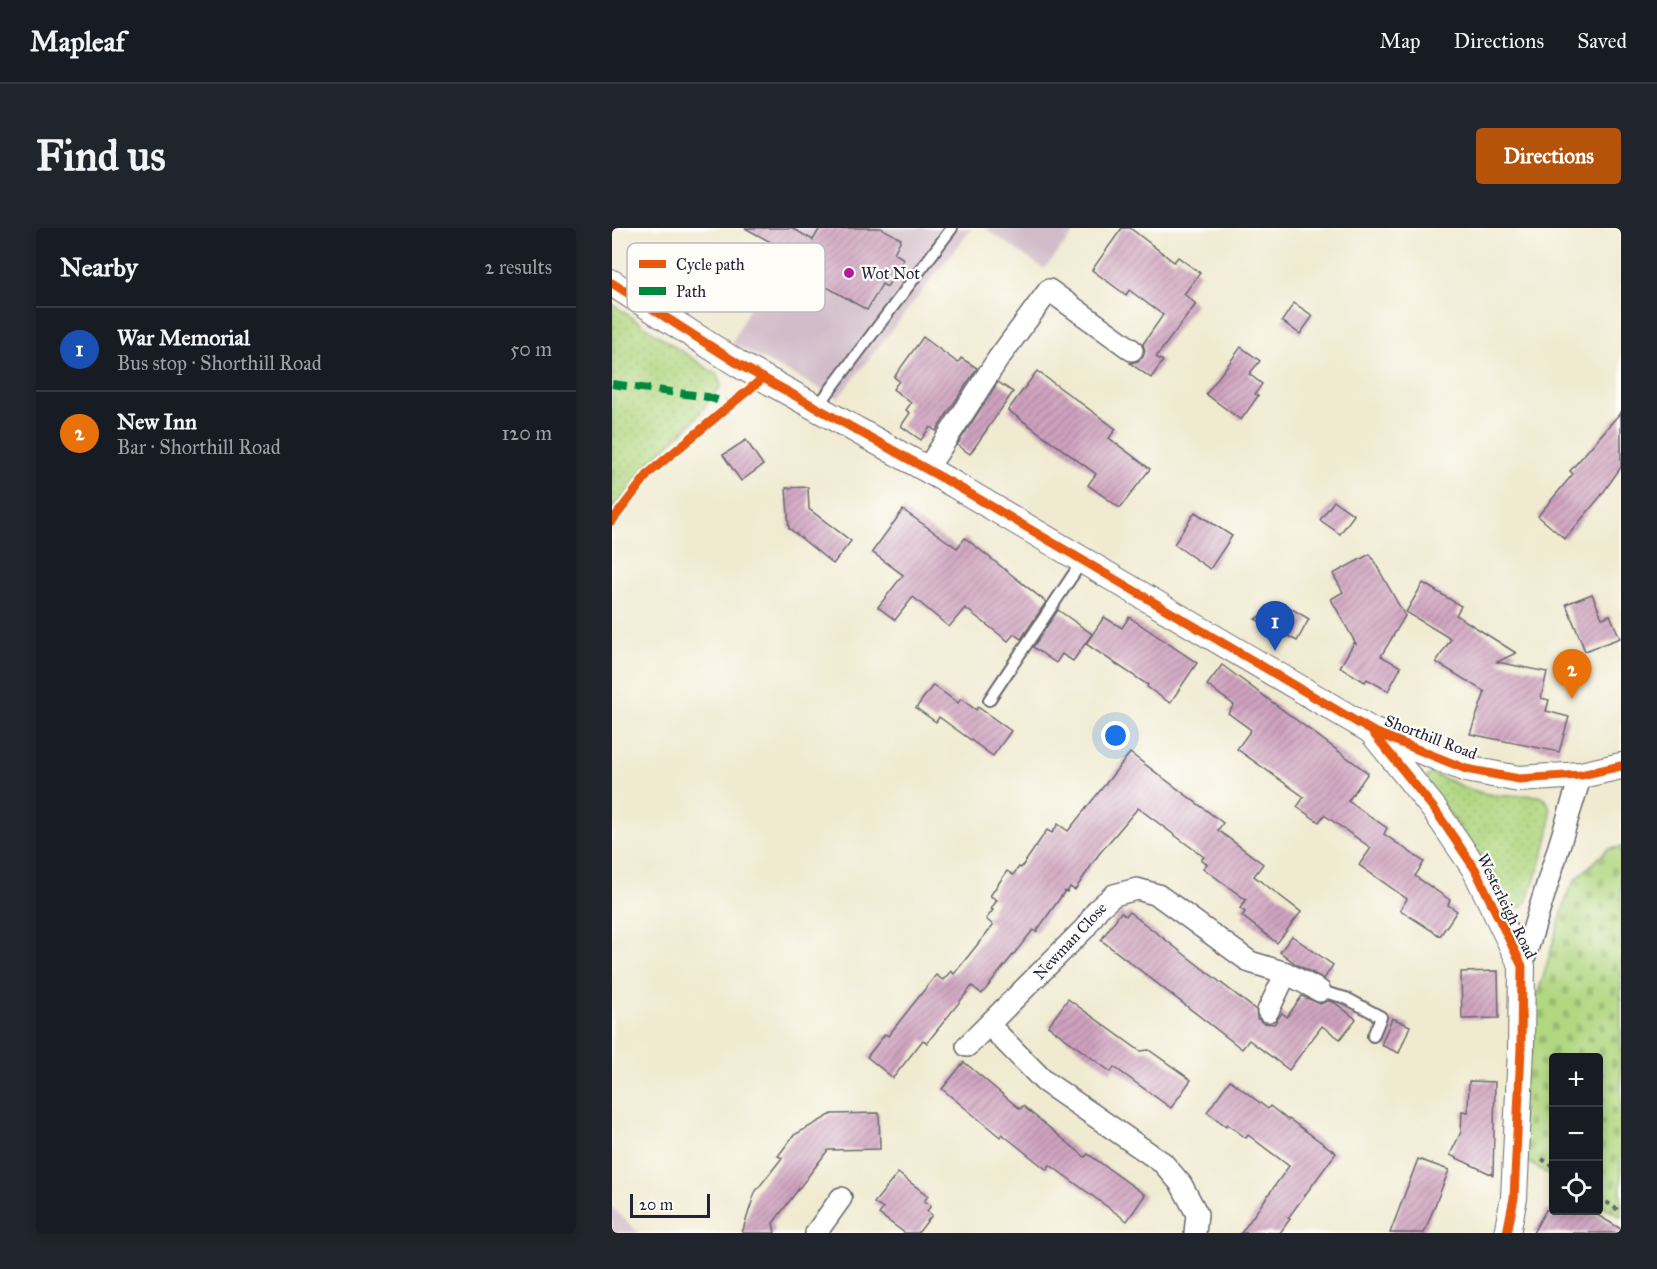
<!DOCTYPE html>
<html lang="en">
<head>
<meta charset="utf-8">
<style>
	:root { --surface:#171b24; --page:#20242c; --text:#f1f3f6; --muted:#9ea1a6; --line:#363941; --accent:#b45309 }
	body { margin:0; font-family:"IM FELL Great Primer",serif; background:var(--page); color:var(--text) }
	.controls { position:absolute; right:18px; bottom:18px; display:grid; overflow:hidden; border-radius:6px; box-shadow:0 3px 9px #0003 }
	.controls button { width:54px; height:54px; display:grid; place-items:center; padding:0; border:0; border-bottom:2px solid var(--line); background:var(--surface); color:var(--text); font:30px sans-serif }
	.scale { position:absolute; left:18px; bottom:15px; width:80px; box-sizing:border-box; padding-left:6px; border:3px solid #22223b; border-top:0; font-size:16px; line-height:21px; white-space:nowrap; color:#22223b; -webkit-text-stroke:4px #fdfcf7; paint-order:stroke }
	.you { position:absolute; left:504px; top:508px; width:21px; height:21px; margin:-15px; border:4px solid #fff; border-radius:50%; background:#1a73e8; box-shadow:0 0 0 9px #1a73e833 }
	.badge { display:grid; place-items:center; width:39px; height:39px; border-radius:50%; background:var(--accent); color:#fff; font-size:20px; font-weight:700 }
	.pin { position:absolute; translate:-50% -50px; filter:drop-shadow(0 2px 3px #0008) }
	.pin::after { content:''; position:absolute; top:32px; width:21px; height:18px; background:inherit; clip-path:polygon(0 0,100% 0,50% 100%) }
	.list { margin:0; padding:0; list-style:none }
	h2 { display:flex; justify-content:space-between; align-items:center; height:78px; margin:0; padding:0 24px; font-size:26px }
	h2 small { font-size:20px; font-weight:400; color:var(--muted) }
	.list li { display:grid; grid-template-columns:39px 1fr auto; gap:18px; align-items:center; box-sizing:border-box; height:84px; padding:0 24px; border-top:2px solid var(--line) }
	.list b { display:block; font-size:22px; white-space:nowrap }
	.list p { margin:0; font-size:20px; white-space:nowrap; color:var(--muted) }
	.list em { font-size:20px; font-style:normal; color:var(--muted) }
	.icon { flex:none; width:33px; height:33px; fill:none; stroke:currentColor; stroke-width:2; stroke-linecap:round; stroke-linejoin:round }
	.map { position:relative; flex:none; width:1009px; height:1005px; overflow:hidden; border-radius:6px }
	header { display:flex; align-items:center; gap:36px; box-sizing:border-box; height:84px; padding:0 30px; background:var(--surface); border-bottom:2px solid var(--line) }
	header strong { font-size:28px }
	nav { display:flex; gap:33px; margin-inline-start:auto; font-size:21px }
	.intro { display:flex; align-items:center; justify-content:space-between; box-sizing:border-box; height:144px; padding:0 36px }
	h1 { margin:0; font-size:42px }
	.button { padding:15px 27px; border-radius:6px; background:var(--accent); color:#fff; font-size:21px; font-weight:700 }
	main { display:flex; gap:36px; padding:0 36px }
	aside { flex:1; background:var(--surface); border-radius:6px; box-shadow:0 3px 9px #0003 }
	.map>svg:first-child { display:block }
	.industrial { fill:#d1bdc9 }
	.grass { fill:url(#grass-dots); stroke:#6a7c5e; stroke-width:1.5 }
	.cemetery { fill:url(#cemetery-stones); stroke:#6a7c5e; stroke-width:1.5 }
	.building { fill:url(#building-hatch) }
	.lines { fill:none; stroke-linecap:round; stroke-linejoin:round }
	.service-casing { stroke:#6a686f; stroke-width:14 }
	.minor-casing { stroke:#6a686f; stroke-width:24 }
	.tertiary-casing { stroke:#6a686f; stroke-width:28 }
	.path { stroke:#6a686f; stroke-width:4; stroke-dasharray:4.5 4.5; stroke-linecap:butt }
	.service { stroke:#fff; stroke-width:10 }
	.minor { stroke:#fff; stroke-width:21 }
	.tertiary { stroke:#fff; stroke-width:26 }
	.quiet { stroke:#00873e; stroke-width:8; stroke-dasharray:15 8; stroke-linecap:butt }
	.cycleway-casing { stroke:#fdfcf7; stroke-width:13 }
	.cycleway { stroke:#e8590c; stroke-width:9 }
	.poi-dot { fill:#b5179e; stroke:#fdfcf7; stroke-width:2 }
	.labels { text-anchor:middle; dominant-baseline:central; stroke-width:4.5; stroke-linejoin:round; paint-order:stroke }
	.poi-label { font-size:16px; fill:#22223b; stroke:#fdfcf7; text-anchor:start }
	.street-label { font-size:16px; fill:#22223b; stroke:#fdfcf7 }
	.key { fill:#fdfcf7; stroke:#bbbbbf; stroke-width:1.5 }
	.key-label { font-size:16px; fill:#22223b }
</style>
</head>
<body>
<header>
<strong>Mapleaf</strong>
<nav><a>Map</a><a>Directions</a><a>Saved</a></nav>
</header>
<div class="intro"><h1>Find us</h1><a class="button">Directions</a></div>
<main>
<aside>
<h2>Nearby<small>2 results</small></h2>
<ul class="list">
<li><span class="badge" style="background:#1a4fb4">1</span><div><b>War Memorial</b><p>Bus stop · Shorthill Road</p></div><em>50 m</em></li>
<li><span class="badge" style="background:#e8710a">2</span><div><b>New Inn</b><p>Bar · Shorthill Road</p></div><em>120 m</em></li>
</ul>
</aside>
<div class="map">
<svg width="1009" height="1005" viewBox="0 0 1009 1005">
	<defs>
		<pattern id="grass-dots" width="8" height="8" patternUnits="userSpaceOnUse" patternTransform="scale(1.5)"><rect width="8" height="8" fill="#b1d781"/><path d="M2 2h.1M6 6h.1" fill="none" stroke="#98b870" stroke-width="1.8" stroke-linecap="round"/></pattern>
		<pattern id="cemetery-stones" width="16" height="16" patternUnits="userSpaceOnUse" patternTransform="scale(1.5)"><rect width="16" height="16" fill="#b1d781"/><path d="M2 7V4a2 2 0 0 1 4 0v3zM10 15v-3a2 2 0 0 1 4 0v3z" fill="#98b870"/></pattern>
		<pattern id="building-hatch" width="6" height="6" patternUnits="userSpaceOnUse" patternTransform="scale(1.5)"><rect width="6" height="6" fill="#cfa2bf"/><path d="M-1 1l2-2M0 6l6-6M5 7l2-2" fill="none" stroke="#a8849c"/></pattern>
	</defs>
	<rect width="100%" height="100%" fill="#fdfcf7"/>
	<filter id="ink" filterUnits="userSpaceOnUse"><feTurbulence type="fractalNoise" baseFrequency=".0167" numOctaves="2"/><feDisplacementMap in="SourceGraphic" scale="12" xChannelSelector="R" yChannelSelector="G"/><feConvolveMatrix kernelMatrix="1 2 1 2 8 2 1 2 1" color-interpolation-filters="sRGB"/></filter>
	<filter id="wash" filterUnits="userSpaceOnUse"><feTurbulence type="fractalNoise" baseFrequency=".008" numOctaves="4" result="noise"/><feDisplacementMap in="SourceGraphic" scale="24" xChannelSelector="R" yChannelSelector="G"/><feGaussianBlur stdDeviation="1.35" result="paint"/><feColorMatrix in="noise" values="0 0 0 0 0 0 0 0 0 0 0 0 0 0 0 0 0 1.4 0 .05"/><feComposite in="paint" operator="in"/></filter>
	<g filter="url(#wash)">
		<rect width="100%" height="100%" fill="#f0ead0"/>
		<!-- industrial -->
		<g class="industrial">
			<path d="M178,0H360L226,170L120,115Z"/>
			<path d="M373,0H466L432,41Z"/>
			<path d="M0,979L27,1005H0Z"/>
		</g>
		<!-- grass -->
		<g class="grass">
			<path d="M0,76L105,147L109,158L80,195L40,232L0,282Z"/>
			<path d="M820,545C842,555 866,567 890,568C900,568 925,565 932,570C951,585 922,652 915,672L911,679L903,680L895,674L877,638L814,554L815,549Z"/>
		</g>
		<!-- cemetery -->
		<path class="cemetery" d="M1009,619V989L987,976V830H942L941,949L907,929L914,794L930,753L956,664L963,652L996,621Z"/>
		<g id="blocks">
			<!-- building -->
			<g class="building">
				<path d="M133,0H180L201,12L208,0H269L289,11L282,25L292,31L275,59L270,56L255,82L169,33L175,23Z"/>
				<path d="M510,0H518L562,34L566,29L588,45L572,66L584,76L544,129L551,133L539,150L518,135L526,133L531,129L533,123L531,116L551,87L517,62L514,67L480,42Z"/>
				<path d="M682,75L701,88L688,106L670,93Z"/>
				<path d="M311,109L346,135L349,130L365,140L324,203L318,199L309,212L289,198L298,185L294,182L299,175L281,161L287,153L282,149Z"/>
				<path d="M629,119L648,133L637,146L650,156L643,166L646,168L629,192L594,166Z"/>
				<path d="M425,143L504,201L497,210L538,241L508,280L476,257L484,246L396,182Z"/>
				<path d="M386,154L401,164L358,226L345,217Z"/>
				<path d="M1009,184V239L988,269L953,311L926,288L961,246L958,243Z"/>
				<path d="M134,212L151,237L129,253L111,227Z"/>
				<path d="M196,259L197,281L239,313L221,336L177,300L174,260Z"/>
				<path d="M722,273L742,287L728,306L708,292Z"/>
				<path d="M291,282L345,320L353,310L434,374L409,411L402,406L396,413L353,380L337,399L301,369L283,392L266,379L291,347L260,324Z"/>
				<path d="M583,284L620,308L598,341L562,316Z"/>
				<path d="M758,326L793,388L769,428L789,439L776,463L755,451L753,454L728,439L742,415L744,416L719,371L731,364L721,346Z"/>
				<path d="M811,355L849,378L844,387L904,425L885,434L935,444L929,470L937,472L934,483L957,489L947,524L858,506L873,464L824,434L839,411L794,384Z"/>
				<path d="M980,366L990,390L998,387L1008,410L973,423L954,376Z"/>
				<path d="M670,375L697,391L685,413L643,391Z"/>
				<path d="M446,382L480,406L461,433L450,426L444,435L421,419Z"/>
				<path d="M492,389L510,400L517,389L585,435L558,475L535,459L536,457L474,416Z"/>
				<path d="M610,437L756,545L736,573L775,600L772,606L812,634L803,648L838,672L836,677L845,683L828,708L788,682L795,671L747,637L759,620L712,587L707,594L685,579L692,569L625,521L639,502L616,485L622,477L595,457Z"/>
				<path d="M321,457L346,475L349,471L364,482L366,479L399,503L381,528L327,489L324,494L304,480Z"/>
				<path d="M518,525L611,595L606,602L651,636L642,648L689,684L665,715L630,688L633,684L628,680L634,672L591,640L595,636L589,632L592,629L526,580L487,626L463,662L458,659L455,664L453,663L424,704L421,702L370,766L360,758L315,815L311,812L281,850L255,829L273,806L276,808L324,747L331,752L339,743L342,746L381,697L374,691L381,682L379,681L385,672L378,668L395,643L401,647L407,639L409,640L435,602L440,605L446,596L456,603Z"/>
				<path d="M509,684L514,688L517,684L546,706L644,782L645,790L651,795L662,796L670,785L675,789L690,768L708,776L716,773L723,775L744,791L728,811L710,798L677,842L637,812L630,821L489,712Z"/>
				<path d="M680,708L721,737L712,751L684,736L668,724Z"/>
				<path d="M886,743L887,790L850,791L849,744Z"/>
				<path d="M456,771L528,823L537,822L579,852L559,880L502,839L499,844L436,798Z"/>
				<path d="M780,790L798,798L787,825L769,817Z"/>
				<path d="M352,834L408,881L411,878L473,929L476,926L533,967L515,993L438,937L435,942L390,906L388,909L330,861Z"/>
				<path d="M618,852L656,881L658,878L676,892L677,891L724,925L676,990L678,991L668,1005H629L677,938L636,907L634,910L615,896L614,898L595,884Z"/>
				<path d="M857,853L883,854L881,947L838,927L849,904L850,883L856,884Z"/>
				<path d="M267,885L268,921L216,922L161,995L163,1005H130L143,964L170,930L166,928L182,907L220,886Z"/>
				<path d="M806,931L837,942L812,1005H778Z"/>
				<path d="M286,945L316,968L312,973L319,978L315,983L320,987L306,1005H293L267,986L271,981L262,975Z"/>
				<path d="M934,982H977L1009,1001V1005H921Z"/>
			</g>
		</g>
	</g>
	<g filter="url(#ink)">
		<use href="#blocks" fill-opacity="0" stroke="#6a686f" stroke-width="1.5"/>
		<g class="lines">
			<!-- service casing -->
			<g class="service-casing">
				<g id="service">
					<path d="M206,178L340,0"/>
					<path d="M377,472L471,332"/>
					<path d="M708,763L734,770L769,789L761,808"/>
				</g>
			</g>
			<!-- minor casing -->
			<g class="minor-casing">
				<g id="minor">
					<path d="M315,241L386,131L437,62L520,122"/>
					<path d="M910,738L969,547"/>
					<path d="M656,783L674,745"/>
					<path d="M377,797L432,853L551,935L569,956L585,986L583,1005"/>
					<path d="M355,818L473,700L486,681L502,667L525,661L546,667L638,734L674,745L708,763"/>
					<path d="M204,1005L229,970"/>
				</g>
			</g>
			<!-- tertiary casing -->
			<g class="tertiary-casing">
				<g id="tertiary">
					<path d="M0,55L128,137L343,257L760,503L854,541L907,551L969,547L1009,538"/>
					<path d="M762,506L823,582L863,641L910,738L909,821L902,970L895,1005"/>
				</g>
			</g>
			<!-- path -->
			<g class="path">
				<path d="M930,931L942,939"/>
				<path d="M987,969L1009,984"/>
			</g>
			<!-- service -->
			<use href="#service" class="service"/>
			<!-- minor -->
			<use href="#minor" class="minor"/>
			<!-- tertiary -->
			<use href="#tertiary" class="tertiary"/>
			<!-- quiet -->
			<path class="quiet" d="M0,156L96,169L119,177"/>
			<!-- cycleway casing -->
			<g class="cycleway-casing">
				<g id="cycleway">
					<path d="M0,55L128,137L343,257L760,503L854,541L907,551L969,547L1009,538"/>
					<path d="M0,293L37,245L151,150"/>
					<path d="M762,506L823,582L863,641L910,738L909,821L902,970L895,1005"/>
				</g>
			</g>
			<!-- cycleway -->
			<use href="#cycleway" class="cycleway"/>
		</g>
	</g>
	<!-- markers -->
	<circle class="poi-dot" cx="237" cy="45" r="6"/>
	<g class="labels">
		<!-- poi labels -->
		<g class="poi-label">
			<text x="249" y="45">Wot Not</text>
		</g>
		<!-- street labels -->
		<g class="street-label">
			<text transform="translate(819 509) rotate(21)">Shorthill Road</text>
			<text transform="translate(895 678) rotate(64)">Westerleigh Road</text>
			<text transform="translate(458 713) rotate(-47)">Newman Close</text>
		</g>
	</g>
	<!-- legend -->
	<rect x="15" y="15" width="198" height="69" rx="9" class="key"/>
	<rect x="27" y="32" width="27" height="8" fill="#e8590c"/>
	<rect x="27" y="59" width="27" height="8" fill="#00873e"/>
	<g class="key-label">
		<text x="64" y="42">Cycle path</text>
		<text x="64" y="69">Path</text>
	</g>
</svg>
<div class="controls">
<button>+</button>
<button>−</button>
<button><svg class="icon" aria-label="locate" viewBox="0 0 24 24"><circle cx="12" cy="12" r="6"/><path d="M12 2v4M12 18v4M2 12h4M18 12h4"/></svg></button>
</div>
<div class="scale">20 m</div>
<div class="you"></div>
<div class="pin badge" style="left:663px;top:423px;background:#1a4fb4">1</div>
<div class="pin badge" style="left:960px;top:471px;background:#e8710a">2</div>
</div>
</main>
</body>
</html>
